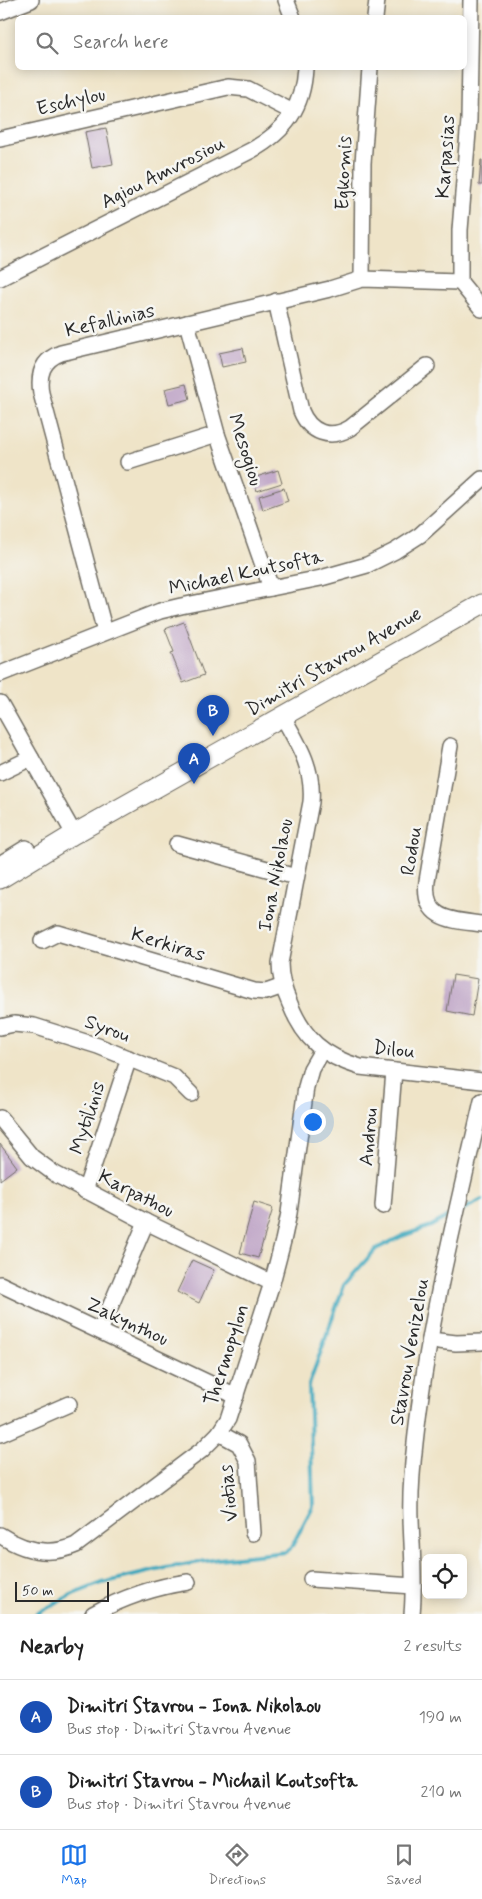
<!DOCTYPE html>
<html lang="en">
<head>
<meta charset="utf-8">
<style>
	:root { --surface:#fff; --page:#f2f2f2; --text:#222; --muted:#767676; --line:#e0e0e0; --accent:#1a73e8 }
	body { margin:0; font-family:Mynerve,sans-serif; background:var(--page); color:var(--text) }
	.controls { position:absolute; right:15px; bottom:15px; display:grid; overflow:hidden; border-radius:8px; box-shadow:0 2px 12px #0003 }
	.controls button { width:45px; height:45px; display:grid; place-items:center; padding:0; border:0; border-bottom:1px solid var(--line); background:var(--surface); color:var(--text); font:25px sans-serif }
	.scale { position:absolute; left:15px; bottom:12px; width:94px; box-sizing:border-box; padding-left:5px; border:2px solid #2b2b2b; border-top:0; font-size:14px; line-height:18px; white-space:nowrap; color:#2b2b2b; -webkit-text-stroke:4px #f6f6f2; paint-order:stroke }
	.you { position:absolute; left:312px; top:1121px; width:18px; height:18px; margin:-12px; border:4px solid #fff; border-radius:50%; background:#1a73e8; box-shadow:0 0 0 8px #1a73e833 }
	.badge { display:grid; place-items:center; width:32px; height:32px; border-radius:50%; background:var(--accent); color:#fff; font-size:16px; font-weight:700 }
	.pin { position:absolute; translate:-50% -41px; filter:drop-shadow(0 1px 2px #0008) }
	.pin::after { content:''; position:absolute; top:26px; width:18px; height:15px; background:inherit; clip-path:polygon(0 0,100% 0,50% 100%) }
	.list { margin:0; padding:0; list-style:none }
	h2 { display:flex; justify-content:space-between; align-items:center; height:65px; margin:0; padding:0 20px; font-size:21px }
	h2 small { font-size:16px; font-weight:400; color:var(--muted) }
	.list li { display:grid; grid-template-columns:32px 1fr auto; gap:15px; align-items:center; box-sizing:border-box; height:75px; padding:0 20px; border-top:1px solid var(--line) }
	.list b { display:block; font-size:19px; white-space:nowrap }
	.list p { margin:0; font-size:16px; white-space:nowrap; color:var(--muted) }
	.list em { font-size:16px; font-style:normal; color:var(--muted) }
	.icon { flex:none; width:28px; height:28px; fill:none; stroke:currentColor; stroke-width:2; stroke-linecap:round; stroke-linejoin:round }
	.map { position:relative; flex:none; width:482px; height:1614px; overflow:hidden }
	.search { position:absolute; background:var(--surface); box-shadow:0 2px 12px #0003; left:15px; right:15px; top:15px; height:55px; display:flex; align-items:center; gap:12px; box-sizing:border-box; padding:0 18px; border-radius:8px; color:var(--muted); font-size:19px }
	.sheet { height:215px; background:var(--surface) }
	nav { display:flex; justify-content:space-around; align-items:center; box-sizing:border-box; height:70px; border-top:1px solid var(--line); background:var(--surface); font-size:14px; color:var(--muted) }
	nav a { display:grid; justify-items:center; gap:2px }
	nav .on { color:var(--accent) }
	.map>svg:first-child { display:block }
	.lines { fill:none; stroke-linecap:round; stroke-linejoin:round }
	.stream { stroke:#3da8bd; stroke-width:4 }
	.building { fill:#bca0c4 }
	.minor-casing { stroke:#706c62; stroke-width:18 }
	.major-casing { stroke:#706c62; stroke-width:21 }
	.minor { stroke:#fff; stroke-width:15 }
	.major { stroke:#fff; stroke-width:19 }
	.labels { text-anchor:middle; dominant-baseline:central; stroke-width:5; stroke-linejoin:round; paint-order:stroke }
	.street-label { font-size:20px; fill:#2b2b2b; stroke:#f6f6f2 }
</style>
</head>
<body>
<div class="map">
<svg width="482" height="1614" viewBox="0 0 482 1614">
	<rect width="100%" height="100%" fill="#f6f6f2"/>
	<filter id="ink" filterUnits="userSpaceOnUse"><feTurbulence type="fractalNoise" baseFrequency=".02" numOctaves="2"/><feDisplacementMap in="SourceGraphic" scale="10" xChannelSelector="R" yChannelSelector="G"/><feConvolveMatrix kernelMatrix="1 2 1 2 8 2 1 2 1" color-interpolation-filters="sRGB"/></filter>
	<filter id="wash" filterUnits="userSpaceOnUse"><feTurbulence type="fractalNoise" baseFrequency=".0096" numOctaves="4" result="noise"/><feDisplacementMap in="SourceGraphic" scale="20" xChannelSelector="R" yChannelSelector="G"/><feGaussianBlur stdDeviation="1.12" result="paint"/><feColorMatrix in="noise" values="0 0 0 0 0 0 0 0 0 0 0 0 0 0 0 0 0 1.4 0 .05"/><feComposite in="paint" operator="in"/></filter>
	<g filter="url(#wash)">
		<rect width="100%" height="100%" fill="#efe4c8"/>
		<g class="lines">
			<!-- stream -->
			<g class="stream">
				<path d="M462,1210L482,1200"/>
				<path d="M36,1614L73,1594L102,1583L166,1568L218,1559L286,1552L291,1548L313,1506L309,1385L344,1285L376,1249L402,1236L431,1226L451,1215"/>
			</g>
		</g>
		<g id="blocks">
			<!-- building -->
			<g class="building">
				<path d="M106,128L113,164L92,168L85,132Z"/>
				<path d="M481,160H482V185H479Z"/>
				<path d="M243,348L246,362L222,367L219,353Z"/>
				<path d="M186,384L190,399L169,404L165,389Z"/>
				<path d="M278,470L282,483L257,491L253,478Z"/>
				<path d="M284,488L288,501L263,510L259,496Z"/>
				<path d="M184,622L204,675L183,683L171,653L174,652L165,629Z"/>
				<path d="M453,975L478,979L472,1016L447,1011Z"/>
				<path d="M0,1144L17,1167L0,1180Z"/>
				<path d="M254,1202L273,1208L258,1258L240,1253Z"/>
				<path d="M192,1260L214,1270L199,1303L177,1292Z"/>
			</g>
		</g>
	</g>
	<g filter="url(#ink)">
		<use href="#blocks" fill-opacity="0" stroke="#706c62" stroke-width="1"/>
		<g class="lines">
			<!-- minor casing -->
			<g class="minor-casing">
				<g id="minor">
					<path d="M286,0L293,18"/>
					<path d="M471,0L469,120L460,230V282L482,309"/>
					<path d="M0,12L31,0"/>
					<path d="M375,18L377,0"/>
					<path d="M0,139L228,87L248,89L293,112"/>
					<path d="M0,278L252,150C286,131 303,107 305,68"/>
					<path d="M362,279L363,163L370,68"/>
					<path d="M276,301L301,411C310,433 330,440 350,428L427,366"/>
					<path d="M187,323L217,434L271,588"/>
					<path d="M128,462L217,434"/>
					<path d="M105,632L41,393C38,375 42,360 61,353L330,289L362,279L460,282"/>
					<path d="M0,674L160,611L181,606L321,578L367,565L395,551L420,535L482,479"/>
					<path d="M0,703L74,834"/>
					<path d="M283,717C299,745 314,769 311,802L280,963C280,978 284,991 290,1004C304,1039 323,1056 360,1067L482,1081"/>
					<path d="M450,746L427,881C422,921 453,920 482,924"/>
					<path d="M0,773L31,758"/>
					<path d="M177,844L296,877"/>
					<path d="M0,864L26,848L34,858"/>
					<path d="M42,941L58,933L254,991L266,992L283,986"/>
					<path d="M0,1027L14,1024L34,1026L98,1046L174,1077L191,1094"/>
					<path d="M0,1118L32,1157L55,1174L146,1222L272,1283"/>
					<path d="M85,1191L129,1058"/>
					<path d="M383,1206L394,1071"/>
					<path d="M0,1284L236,1396"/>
					<path d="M100,1331L146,1222"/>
					<path d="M430,1340L456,1343L482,1342"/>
					<path d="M219,1433L239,1444L248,1461L253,1533"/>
					<path d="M0,1434L69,1404"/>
					<path d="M0,1535C24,1551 49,1557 76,1545L202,1450L219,1433L228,1419L272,1283L283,1241L289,1213L306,1087L311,1069L322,1050"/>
					<path d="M311,1579L413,1586"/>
					<path d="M93,1614C124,1597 154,1587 188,1582"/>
					<path d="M412,1614C415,1583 412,1551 411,1519C410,1494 412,1469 415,1443C427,1328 456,1214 482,1101"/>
				</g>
			</g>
			<!-- major casing -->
			<g class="major-casing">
				<path id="major" d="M0,879L74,834L482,604"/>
			</g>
			<!-- minor -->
			<use href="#minor" class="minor"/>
			<!-- major -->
			<use href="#major" class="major"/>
		</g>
	</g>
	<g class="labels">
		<!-- street labels -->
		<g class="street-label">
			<text transform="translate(71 102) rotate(-13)">Eschylou</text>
			<text transform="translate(446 157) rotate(-86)">Karpasias</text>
			<text transform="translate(163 173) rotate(-27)">Agiou Amvrosiou</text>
			<text transform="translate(344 173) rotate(-88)">Egkomis</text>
			<text transform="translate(110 321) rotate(-13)">Kefallinias</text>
			<text transform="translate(245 450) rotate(72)">Mesogiou</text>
			<text transform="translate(246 573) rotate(-12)">Michael Koutsofta</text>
			<text transform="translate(334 662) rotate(-30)">Dimitri Stavrou Avenue</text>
			<text transform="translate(412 851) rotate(-81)">Rodou</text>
			<text transform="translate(276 875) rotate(-79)">Iona Nikolaou</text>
			<text transform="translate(168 945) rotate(17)">Kerkiras</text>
			<text transform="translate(107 1029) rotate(20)">Syrou</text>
			<text transform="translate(394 1050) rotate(6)">Dilou</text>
			<text transform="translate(88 1118) rotate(-72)">Mytilinis</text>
			<text transform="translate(369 1137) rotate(-85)">Androu</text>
			<text transform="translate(136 1194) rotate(27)">Karpathou</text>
			<text transform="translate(127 1322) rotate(25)">Zakynthou</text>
			<text transform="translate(410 1352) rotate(-80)">Stavrou Venizelou</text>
			<text transform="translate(227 1355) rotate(-72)">Thermopylon</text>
			<text transform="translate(229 1493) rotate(-96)">Viotias</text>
		</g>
	</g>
</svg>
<div class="controls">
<button><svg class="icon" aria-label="locate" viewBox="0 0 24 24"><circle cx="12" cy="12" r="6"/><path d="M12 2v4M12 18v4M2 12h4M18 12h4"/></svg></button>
</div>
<div class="scale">50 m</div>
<div class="you"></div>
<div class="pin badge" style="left:194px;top:784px;background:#1a4fb4">A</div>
<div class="pin badge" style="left:213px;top:736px;background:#1a4fb4">B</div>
<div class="search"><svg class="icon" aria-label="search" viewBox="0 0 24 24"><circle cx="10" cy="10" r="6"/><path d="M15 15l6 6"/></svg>Search here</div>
</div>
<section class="sheet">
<h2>Nearby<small>2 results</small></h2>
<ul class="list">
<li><span class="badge" style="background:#1a4fb4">A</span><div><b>Dimitri Stavrou - Iona Nikolaou</b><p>Bus stop · Dimitri Stavrou Avenue</p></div><em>190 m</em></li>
<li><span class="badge" style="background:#1a4fb4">B</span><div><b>Dimitri Stavrou - Michail Koutsofta</b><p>Bus stop · Dimitri Stavrou Avenue</p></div><em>210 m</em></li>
</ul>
</section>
<nav>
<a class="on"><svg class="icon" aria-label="map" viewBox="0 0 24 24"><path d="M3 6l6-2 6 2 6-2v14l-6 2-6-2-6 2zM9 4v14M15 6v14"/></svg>Map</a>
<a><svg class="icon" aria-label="directions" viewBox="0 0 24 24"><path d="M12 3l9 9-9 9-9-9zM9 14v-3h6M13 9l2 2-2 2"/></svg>Directions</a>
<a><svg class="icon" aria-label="saved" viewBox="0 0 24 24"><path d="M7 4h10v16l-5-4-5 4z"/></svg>Saved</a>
</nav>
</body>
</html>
